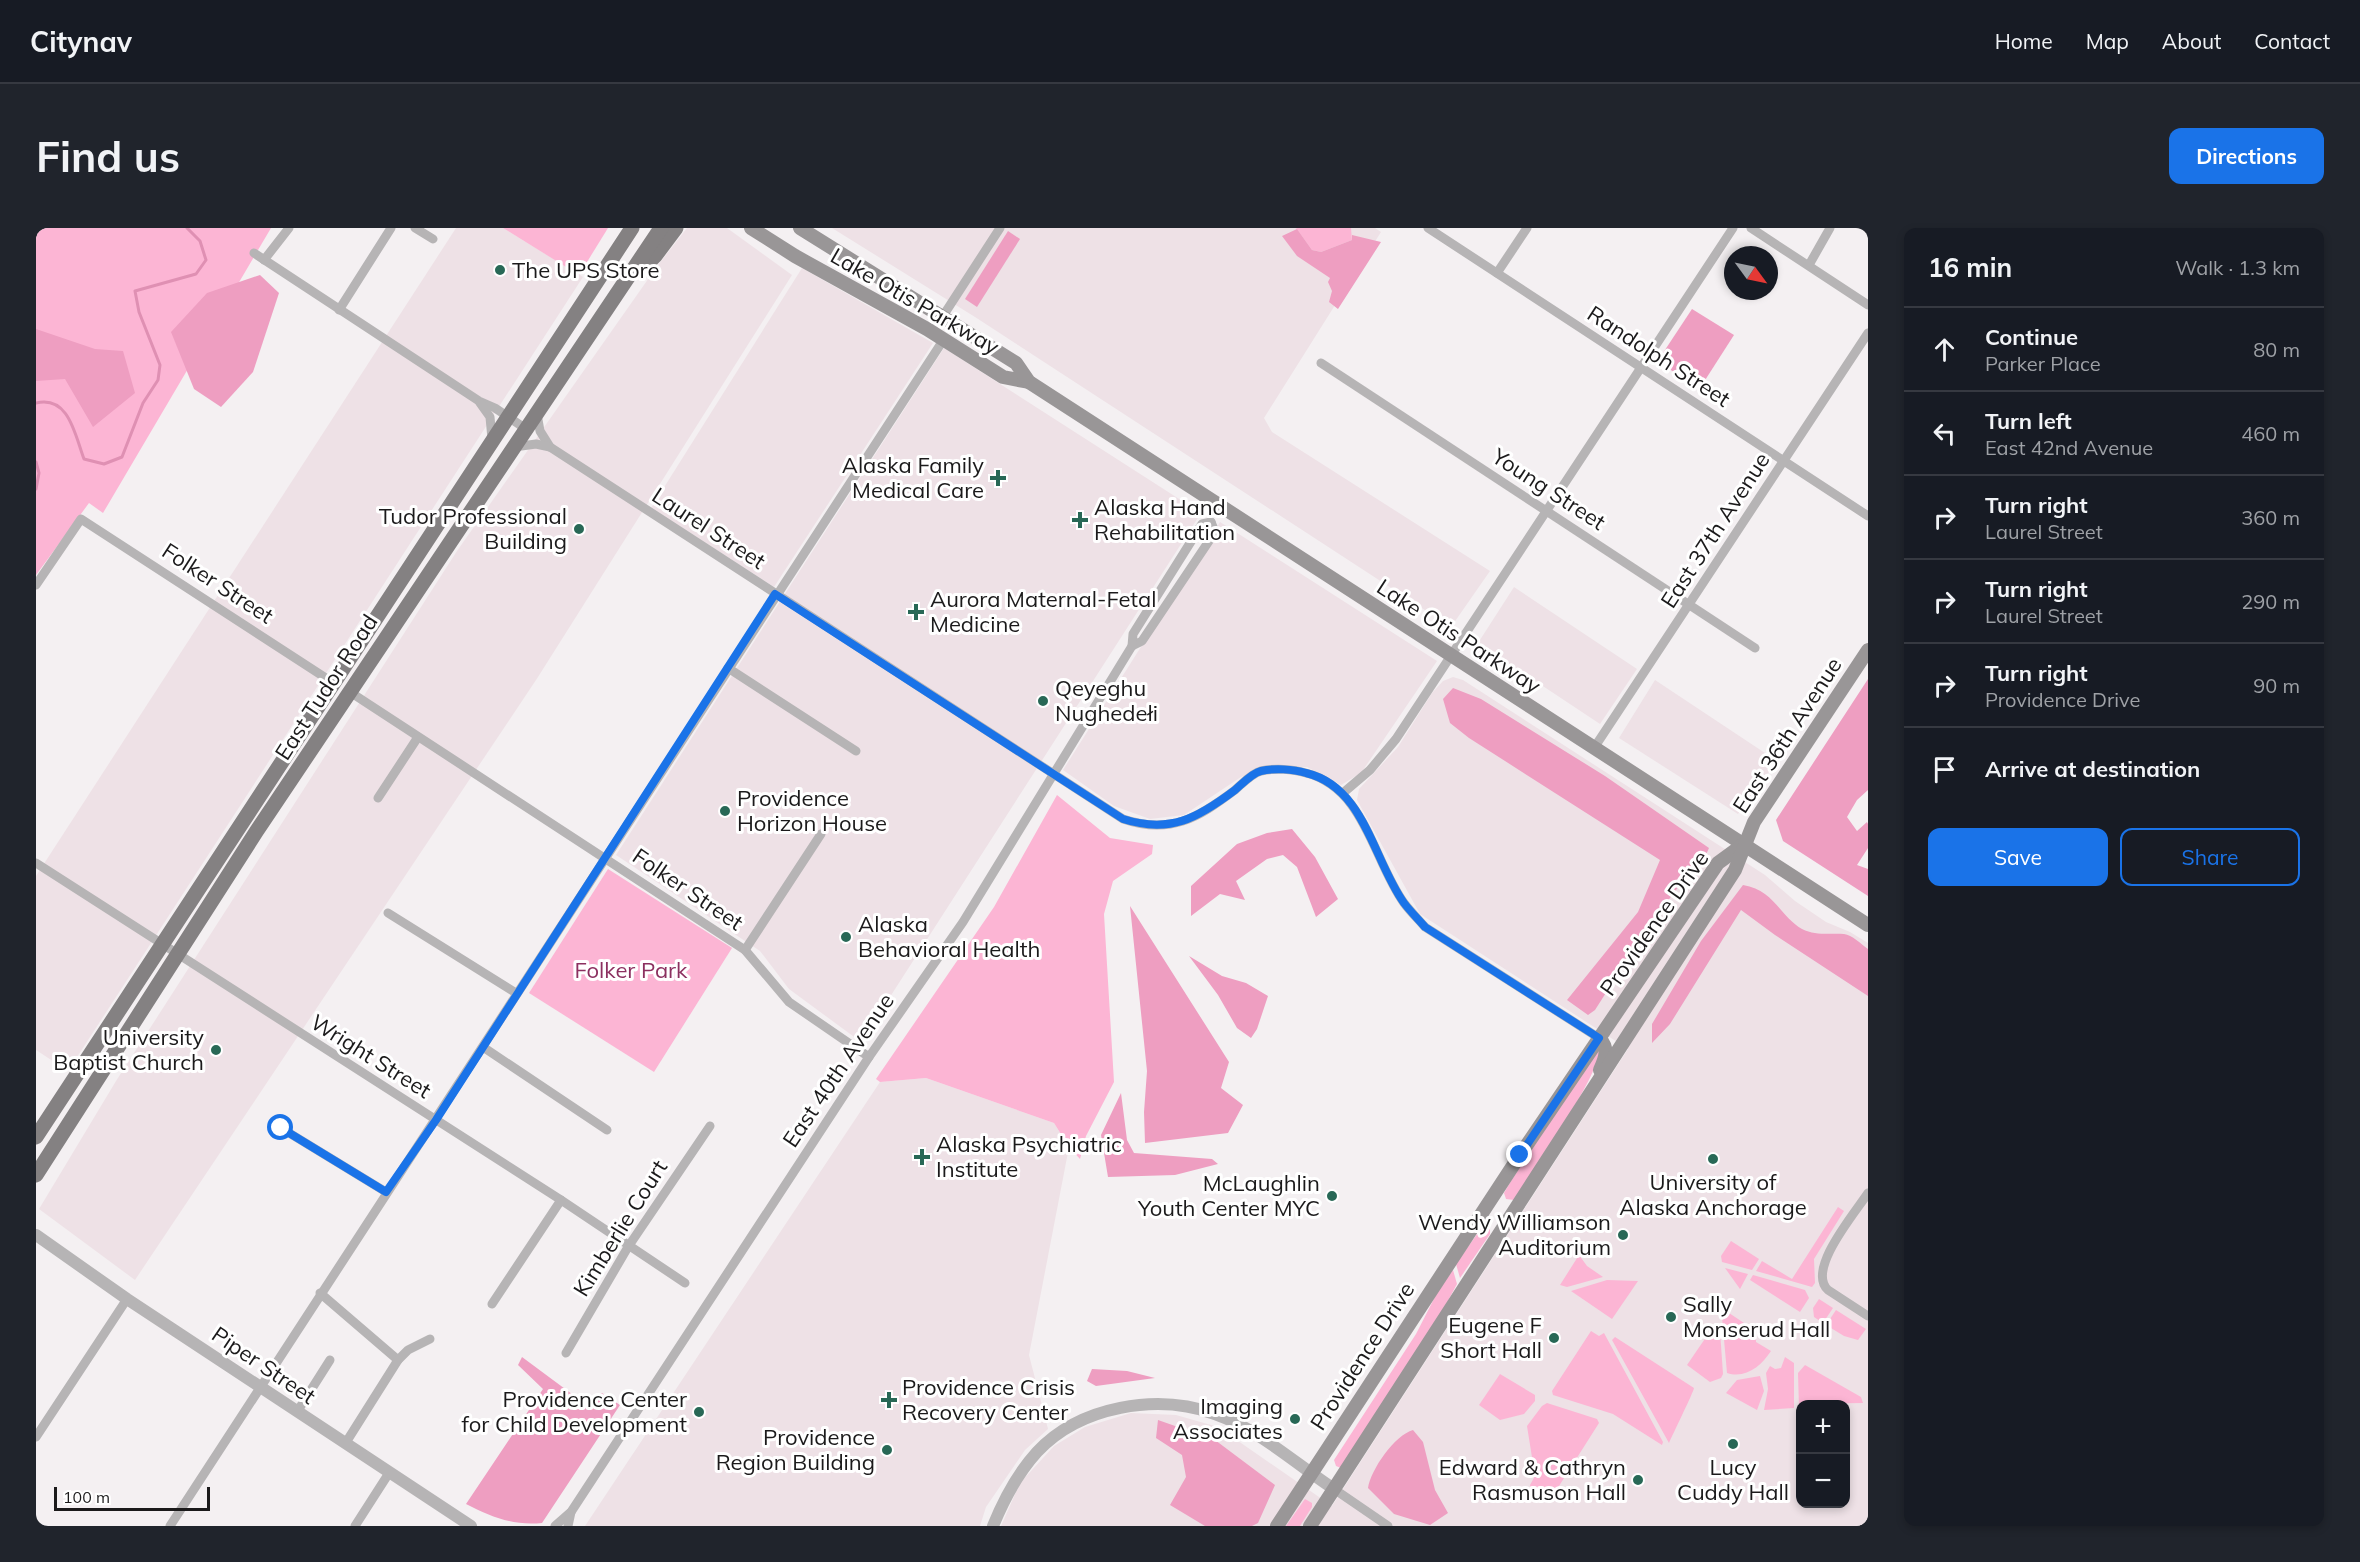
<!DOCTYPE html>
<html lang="en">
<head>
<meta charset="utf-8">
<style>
	:root { --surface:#171b24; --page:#20242c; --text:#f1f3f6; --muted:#9ea1a6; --line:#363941; --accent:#1a73e8 }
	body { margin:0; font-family:Mulish,sans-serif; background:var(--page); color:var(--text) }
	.controls { position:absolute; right:18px; bottom:18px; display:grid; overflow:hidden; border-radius:12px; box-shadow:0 3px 9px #0003 }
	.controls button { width:54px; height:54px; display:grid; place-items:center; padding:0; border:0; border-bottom:2px solid var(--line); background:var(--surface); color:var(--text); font:30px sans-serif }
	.compass { position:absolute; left:1688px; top:18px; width:54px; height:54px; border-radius:50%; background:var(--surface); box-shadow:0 3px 9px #0003; rotate:123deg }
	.scale { position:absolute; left:18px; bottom:15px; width:156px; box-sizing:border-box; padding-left:6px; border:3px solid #1b1a1b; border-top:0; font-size:16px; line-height:21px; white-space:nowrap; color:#1b1a1b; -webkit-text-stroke:4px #fff; paint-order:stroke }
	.stop { position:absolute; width:18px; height:18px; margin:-14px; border:4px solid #1a73e8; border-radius:50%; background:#fff }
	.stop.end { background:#1a73e8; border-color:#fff; box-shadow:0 2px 6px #0008 }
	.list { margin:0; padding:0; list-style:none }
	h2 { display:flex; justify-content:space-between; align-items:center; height:78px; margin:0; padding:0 24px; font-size:26px }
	h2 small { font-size:20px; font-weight:400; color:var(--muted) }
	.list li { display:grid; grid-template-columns:39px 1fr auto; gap:18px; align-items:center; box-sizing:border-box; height:84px; padding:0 24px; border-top:2px solid var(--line) }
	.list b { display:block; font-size:22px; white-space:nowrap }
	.list p { margin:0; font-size:20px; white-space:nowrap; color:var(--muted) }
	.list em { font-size:20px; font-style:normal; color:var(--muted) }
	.actions { display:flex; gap:12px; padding:18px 24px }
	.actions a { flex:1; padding:14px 0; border:2px solid var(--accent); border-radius:12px; text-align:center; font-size:21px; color:var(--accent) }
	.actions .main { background:var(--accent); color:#fff }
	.icon { flex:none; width:33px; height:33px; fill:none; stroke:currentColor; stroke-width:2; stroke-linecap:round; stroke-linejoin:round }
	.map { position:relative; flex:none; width:1832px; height:1298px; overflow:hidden; border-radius:12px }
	header { display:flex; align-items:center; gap:36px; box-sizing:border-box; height:84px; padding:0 30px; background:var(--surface); border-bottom:2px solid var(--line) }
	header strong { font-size:28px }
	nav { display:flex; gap:33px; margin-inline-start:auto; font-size:21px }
	.intro { display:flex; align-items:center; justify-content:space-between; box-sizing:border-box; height:144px; padding:0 36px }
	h1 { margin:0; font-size:42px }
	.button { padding:15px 27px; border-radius:12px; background:var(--accent); color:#fff; font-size:21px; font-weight:700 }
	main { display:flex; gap:36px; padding:0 36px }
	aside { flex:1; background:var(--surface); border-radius:12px; box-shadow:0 3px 9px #0003 }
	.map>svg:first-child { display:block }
	.built { fill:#eee1e6; fill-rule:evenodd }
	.green { fill:#fcb5d4 }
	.forest { fill:#ee9ec1 }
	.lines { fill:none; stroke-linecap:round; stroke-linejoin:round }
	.stream { stroke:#df90b3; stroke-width:3 }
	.minor { stroke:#b6b4b5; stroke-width:9 }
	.tertiary { stroke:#b6b4b5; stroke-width:12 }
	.secondary { stroke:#999697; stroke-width:14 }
	.primary { stroke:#848182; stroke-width:15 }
	.route { stroke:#1a73e8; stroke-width:8 }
	.poi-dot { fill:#286856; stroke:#fff; stroke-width:2 }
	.labels { text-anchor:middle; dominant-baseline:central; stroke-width:6; stroke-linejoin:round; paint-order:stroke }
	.poi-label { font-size:22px; fill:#1b1a1b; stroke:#fff; text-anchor:end }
	.street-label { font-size:22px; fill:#1b1a1b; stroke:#fff }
	.park-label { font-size:22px; fill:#8c3060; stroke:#fff }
</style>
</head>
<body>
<header>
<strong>Citynav</strong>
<nav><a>Home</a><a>Map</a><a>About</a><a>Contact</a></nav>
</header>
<div class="intro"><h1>Find us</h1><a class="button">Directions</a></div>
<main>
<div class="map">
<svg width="1832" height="1298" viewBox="0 0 1832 1298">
	<rect width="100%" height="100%" fill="#f4f0f2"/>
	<!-- built -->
	<g class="built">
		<path d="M420,0H467L547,49L32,843L0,822V648Z"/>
		<path d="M651,0H691L756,47L502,449L99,1052L3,981L80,853L421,323L622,37Z"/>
		<path d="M796,0H1339L1345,4L1228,190L1236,204L1454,343L1415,399L939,89Z"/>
		<path d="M766,40L897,115L738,359L615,280Z"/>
		<path d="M908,120L1165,285L825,814L753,761L724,723L580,627Z"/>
		<path d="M1184,294L1401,433L1325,545L1305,557L1271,539H1237L1205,549L1148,587L1114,591L1078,578L1027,542Z"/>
		<path d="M1478,359L1601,441L1564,496L1442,415Z"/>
		<path d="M1417,449L1427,452L1729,647L1759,673L1790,694L1814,704L1832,715V1298H965L984,1255L1018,1218L1049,1199L1095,1185L1140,1187L1182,1199L1296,1278L1592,821L1384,686L1321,572L1323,561L1362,519L1396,465L1407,453ZM1764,1176H1810V1276H1764Z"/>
		<path d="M1619,452L1741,533L1702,586L1583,510Z"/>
		<path d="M890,850L1018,895L1033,919L993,1127L1012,1201L989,1222L950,1279L944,1298H549L844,854Z"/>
	</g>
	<!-- green -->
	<g class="green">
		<path d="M0,0H235L67,285L53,275L0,347Z"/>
		<path d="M467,0H572L543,47Z"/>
		<path d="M1260,0H1315L1316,12L1285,24L1276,22Z"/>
		<path d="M1021,567L1074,610L1117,617L1116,626L1077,653L1068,686L1078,854L1050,908L1044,931L1033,919L1018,895L890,850L844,854L840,851L958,679Z"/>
		<path d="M572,641L696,720L618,844L493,765Z"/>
		<path d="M1563,820C1569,839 1493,951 1478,972L1470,971L1468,965L1475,953Z"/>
		<path d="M1802,979L1808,983L1778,1031L1779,1055L1776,1059L1720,1043L1726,1033L1756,1051Z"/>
		<path d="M1446,999L1454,1001V1006L1424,1050L1420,1036Z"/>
		<path d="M1695,1013L1723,1031L1716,1042L1686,1034L1685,1028Z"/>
		<path d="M1543,1027L1551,1038L1567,1049L1531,1059L1524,1057Z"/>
		<path d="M1689,1040L1712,1046L1704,1061Z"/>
		<path d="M1417,1042L1421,1056L1395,1104L1305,1240L1300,1238L1298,1232L1380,1106L1402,1063Z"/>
		<path d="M1717,1047L1769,1062L1773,1070L1764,1084L1714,1052Z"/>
		<path d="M1571,1052L1602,1053L1576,1091L1535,1063Z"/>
		<path d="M1783,1071L1797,1080L1787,1095L1778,1089L1777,1080Z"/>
		<path d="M1800,1082L1830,1101L1822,1112L1808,1108L1790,1097Z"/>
		<path d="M1693,1085L1720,1103V1114L1735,1123C1725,1138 1710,1151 1691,1145L1686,1089Z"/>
		<path d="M1677,1099L1684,1103L1687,1146L1685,1150L1674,1154L1651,1137Z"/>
		<path d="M1555,1103L1563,1108L1568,1105L1627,1214L1626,1217L1577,1186L1517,1167L1516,1163Z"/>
		<path d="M1579,1109L1658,1160C1658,1163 1636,1208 1633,1215L1576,1112Z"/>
		<path d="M1749,1129L1758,1135V1180L1728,1182L1732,1161L1730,1145L1734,1138L1739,1141L1745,1140Z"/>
		<path d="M1769,1137L1825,1169L1827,1175L1764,1176L1763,1180L1762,1145Z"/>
		<path d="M1464,1146L1499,1167V1173L1488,1186L1464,1192L1443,1177Z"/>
		<path d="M1724,1148L1728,1163L1721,1182L1690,1165L1701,1152Z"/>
		<path d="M1511,1175L1561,1191L1563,1195L1516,1269L1511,1271L1495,1261L1494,1257L1499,1248L1491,1198L1506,1178Z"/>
		<path d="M1269,1271L1276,1275V1279L1264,1298H1250Z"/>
	</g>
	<!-- forest -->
	<g class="forest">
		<path d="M1261,1L1276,22L1285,24L1316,12V7L1345,14L1302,81L1293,74L1296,63L1292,54L1294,50L1261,28L1246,8Z"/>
		<path d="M972,3L984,11L941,79L929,71Z"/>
		<path d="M224,47L243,65L217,144L185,179L158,161L135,104L171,65Z"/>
		<path d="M1656,81L1698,107L1664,160L1625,136L1623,131Z"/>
		<path d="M0,101L59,121L87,123L99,165L57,199L29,151L0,153Z"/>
		<path d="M1832,451V562L1821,572L1811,589L1821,603L1831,594L1832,596V620L1821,637L1832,641V668L1747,613L1740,592Z"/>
		<path d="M1417,460L1445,471L1569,548L1673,620L1668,631L1649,650L1610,702L1559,782L1552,787L1531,772L1602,684L1624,632L1433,510L1414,495L1407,471Z"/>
		<path d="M1256,601L1279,629L1302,671L1280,689L1261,639L1247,627L1231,631L1200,653L1209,672L1184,666L1155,688V658L1201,616L1231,605Z"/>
		<path d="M1707,657C1738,662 1743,687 1766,701C1780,708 1794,705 1808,706C1816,707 1825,716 1832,721V768L1739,707L1705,682L1634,796L1616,815V796L1665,713Z"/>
		<path d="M1094,678L1193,834L1185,860L1207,877L1192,905L1109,915L1108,884L1111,843Z"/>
		<path d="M1153,728L1186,748L1210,755L1232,768L1221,801L1215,810L1201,800L1182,767Z"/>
		<path d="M1085,865L1091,912L1098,925L1176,931L1182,936L1139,947L1072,949L1065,907Z"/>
		<path d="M486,1129L548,1175L566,1165L584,1177L506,1295C478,1298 455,1289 430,1276L507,1161L482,1137Z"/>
		<path d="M1056,1141L1091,1143L1119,1150L1060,1158L1051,1153Z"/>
		<path d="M1122,1192L1179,1212L1239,1257L1222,1295L1216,1298H1169L1134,1277L1150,1249L1146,1227L1120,1210Z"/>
		<path d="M1377,1202L1387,1214L1399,1262L1412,1285L1394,1297L1358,1286L1332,1260C1335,1241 1359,1207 1377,1202Z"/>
	</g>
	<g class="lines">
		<!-- stream -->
		<g class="stream">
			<path d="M0,175C33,167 39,207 48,231L68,236L86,229L107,175L122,152L124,137L103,84L99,63L160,46L170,32L164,13L151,0"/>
			<path d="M0,234L3,245L0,261"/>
		</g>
		<!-- minor -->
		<g class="minor">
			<path d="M379,0L397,11"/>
			<path d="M1392,0L1832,288"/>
			<path d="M1715,0L1832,77"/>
			<path d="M218,25L443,173L459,180L490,201"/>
			<path d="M228,32L253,0"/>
			<path d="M1773,37L1794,0"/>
			<path d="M1461,45L1491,0"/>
			<path d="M303,82L355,0"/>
			<path d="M907,88L964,0"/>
			<path d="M1285,135L1719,420"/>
			<path d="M444,175L454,189L456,211"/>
			<path d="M501,186L504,203L514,219L1087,591C1134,607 1162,590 1199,562C1206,556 1216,545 1225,543C1238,540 1257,541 1270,545C1329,560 1337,632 1368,675C1374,683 1382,691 1389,699L1563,810"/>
			<path d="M478,219L500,216L514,219"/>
			<path d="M0,357L45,291L296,454"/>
			<path d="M1096,418L1106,413L1179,304L1175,294"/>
			<path d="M692,440L820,523"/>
			<path d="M314,464L709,722L753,774L833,829"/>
			<path d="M1558,520L1832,105"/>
			<path d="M1307,565L1334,542L1360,511L1697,0"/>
			<path d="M342,570L382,509"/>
			<path d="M0,635L525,972L649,1055"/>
			<path d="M352,685L480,765"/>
			<path d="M709,722L785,606"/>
			<path d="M447,819L571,902"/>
			<path d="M245,900L350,964"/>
			<path d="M1832,965C1819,985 1770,1042 1792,1062L1832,1088"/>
			<path d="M284,1065L362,1132"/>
			<path d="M456,1076L525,972"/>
			<path d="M530,1125L592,1019L674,898"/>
			<path d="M261,1184L294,1132"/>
			<path d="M0,1209L91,1071"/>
			<path d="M309,1216L362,1132L372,1122L394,1111"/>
			<path d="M1298,1261L1352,1298"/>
			<path d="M134,1298L908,111"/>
			<path d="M319,1298L353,1245"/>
			<path d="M519,1298L535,1284L833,829L927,694L1096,418L1097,406L1102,398L1166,296L1175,294"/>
			<path d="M532,1298L535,1284"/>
		</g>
		<!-- tertiary -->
		<g class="tertiary">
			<path d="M0,1007L91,1071L435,1298"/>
			<path d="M957,1298C968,1271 981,1246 1001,1224C1044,1178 1121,1165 1179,1186C1222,1201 1260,1236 1298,1261"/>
		</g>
		<!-- secondary -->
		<g class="secondary">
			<path d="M715,0L759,28L891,101L967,149L993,154"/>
			<path d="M764,0L980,135L993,154L1832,697"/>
			<path d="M1563,810C1573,820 1570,829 1564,842"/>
			<path d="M1241,1298L1484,927L1682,635L1708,616"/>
			<path d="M1274,1298L1699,642L1718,594L1832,422"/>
		</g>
		<!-- primary -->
		<g class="primary">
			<path d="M605,42L619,28L640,0"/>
			<path d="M0,909L596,0"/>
			<path d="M0,947L220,604L625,0"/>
		</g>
	</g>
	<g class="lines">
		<!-- route -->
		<path class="route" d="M245,900L350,964L400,892L739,366L1087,591C1134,606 1162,590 1199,562C1206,556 1216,545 1225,543C1238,540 1257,541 1270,545C1329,559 1337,632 1368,675C1374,683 1382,691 1389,699L1563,810L1484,927"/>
	</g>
	<!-- markers -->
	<g class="poi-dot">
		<circle cx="464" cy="42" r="6"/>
		<path d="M959 241h6v6h6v6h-6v6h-6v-6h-6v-6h6z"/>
		<path d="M1041 283h6v6h6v6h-6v6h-6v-6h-6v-6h6z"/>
		<circle cx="543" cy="301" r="6"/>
		<path d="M877 375h6v6h6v6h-6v6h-6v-6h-6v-6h6z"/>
		<circle cx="1007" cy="473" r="6"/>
		<circle cx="689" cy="583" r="6"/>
		<circle cx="810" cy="709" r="6"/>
		<circle cx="180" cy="822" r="6"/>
		<path d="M883 920h6v6h6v6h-6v6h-6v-6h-6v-6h6z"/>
		<circle cx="1677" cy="931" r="6"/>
		<circle cx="1296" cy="968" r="6"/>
		<circle cx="1587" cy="1007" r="6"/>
		<circle cx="1635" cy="1089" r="6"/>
		<circle cx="1518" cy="1110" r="6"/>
		<path d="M850 1163h6v6h6v6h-6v6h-6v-6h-6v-6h6z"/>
		<circle cx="663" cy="1184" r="6"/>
		<circle cx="1259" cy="1191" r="6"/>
		<circle cx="1697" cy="1216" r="6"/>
		<circle cx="851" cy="1222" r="6"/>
		<circle cx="1602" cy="1252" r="6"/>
	</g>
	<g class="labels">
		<!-- poi labels -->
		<g class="poi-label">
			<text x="476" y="42" text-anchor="start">The UPS Store</text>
			<text x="948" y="237">Alaska Family<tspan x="948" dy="25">Medical Care</tspan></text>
			<text x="1058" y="279" text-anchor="start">Alaska Hand<tspan x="1058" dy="25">Rehabilitation</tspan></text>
			<text x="531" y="288">Tudor Professional<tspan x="531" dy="25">Building</tspan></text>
			<text x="894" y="371" text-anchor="start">Aurora Maternal-Fetal<tspan x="894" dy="25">Medicine</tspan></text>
			<text x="1019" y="460" text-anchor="start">Qeyeghu<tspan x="1019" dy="25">Nughedełi</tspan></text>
			<text x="701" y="570" text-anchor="start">Providence<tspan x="701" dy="25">Horizon House</tspan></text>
			<text x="822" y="696" text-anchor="start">Alaska<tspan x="822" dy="25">Behavioral Health</tspan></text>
			<text x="168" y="809">University<tspan x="168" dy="25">Baptist Church</tspan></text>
			<text x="900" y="916" text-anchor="start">Alaska Psychiatric<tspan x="900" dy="25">Institute</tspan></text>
			<text x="1677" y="954" text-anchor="middle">University of<tspan x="1677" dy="25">Alaska Anchorage</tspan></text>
			<text x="1284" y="955">McLaughlin<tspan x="1284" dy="25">Youth Center MYC</tspan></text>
			<text x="1575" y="994">Wendy Williamson<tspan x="1575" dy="25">Auditorium</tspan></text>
			<text x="1647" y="1076" text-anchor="start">Sally<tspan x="1647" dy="25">Monserud Hall</tspan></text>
			<text x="1506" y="1097">Eugene F<tspan x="1506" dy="25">Short Hall</tspan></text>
			<text x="866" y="1159" text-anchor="start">Providence Crisis<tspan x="866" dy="25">Recovery Center</tspan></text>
			<text x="651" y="1171">Providence Center<tspan x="651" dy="25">for Child Development</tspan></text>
			<text x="1247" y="1178">Imaging<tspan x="1247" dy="25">Associates</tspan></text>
			<text x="839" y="1209">Providence<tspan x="839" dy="25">Region Building</tspan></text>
			<text x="1590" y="1239">Edward &amp; Cathryn<tspan x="1590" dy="25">Rasmuson Hall</tspan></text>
			<text x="1697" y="1239" text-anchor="middle">Lucy<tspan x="1697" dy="25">Cuddy Hall</tspan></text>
		</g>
		<!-- street labels -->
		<g class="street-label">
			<text transform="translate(879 73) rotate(30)">Lake Otis Parkway</text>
			<text transform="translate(1623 128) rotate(33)">Randolph Street</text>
			<text transform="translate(1513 261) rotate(33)">Young Street</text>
			<text transform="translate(673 300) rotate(33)">Laurel Street</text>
			<text transform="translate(1679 302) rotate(-57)">East 37th Avenue</text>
			<text transform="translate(182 355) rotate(33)">Folker Street</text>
			<text transform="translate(1423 408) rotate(33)">Lake Otis Parkway</text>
			<text transform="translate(290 459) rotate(-57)">East Tudor Road</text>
			<text transform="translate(1751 507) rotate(-57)">East 36th Avenue</text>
			<text transform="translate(652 661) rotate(34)">Folker Street</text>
			<text transform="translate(1618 695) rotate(-55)">Providence Drive</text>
			<text transform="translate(335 828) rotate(32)">Wright Street</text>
			<text transform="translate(802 842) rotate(-56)">East 40th Avenue</text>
			<text transform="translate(584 1000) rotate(-58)">Kimberlie Court</text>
			<text transform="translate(1326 1128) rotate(-57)">Providence Drive</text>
			<text transform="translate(228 1137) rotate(34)">Piper Street</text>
		</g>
		<!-- park labels -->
		<g class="park-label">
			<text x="595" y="742">Folker Park</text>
		</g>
	</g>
</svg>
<div class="controls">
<button>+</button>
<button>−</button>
</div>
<svg class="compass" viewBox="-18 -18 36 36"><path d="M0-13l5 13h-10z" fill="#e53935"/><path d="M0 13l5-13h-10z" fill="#9ea1a6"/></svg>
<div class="scale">100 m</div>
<div class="stop" style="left:245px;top:900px"></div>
<div class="stop end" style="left:1484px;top:927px"></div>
</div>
<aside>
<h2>16 min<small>Walk · 1.3 km</small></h2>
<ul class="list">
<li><svg class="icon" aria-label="ahead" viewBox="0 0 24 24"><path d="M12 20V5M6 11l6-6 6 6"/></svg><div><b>Continue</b><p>Parker Place</p></div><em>80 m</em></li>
<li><svg class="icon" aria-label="left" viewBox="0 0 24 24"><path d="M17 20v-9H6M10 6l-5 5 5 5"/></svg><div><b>Turn left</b><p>East 42nd Avenue</p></div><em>460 m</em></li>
<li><svg class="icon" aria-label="right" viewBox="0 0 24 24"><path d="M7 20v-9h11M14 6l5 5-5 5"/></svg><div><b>Turn right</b><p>Laurel Street</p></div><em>360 m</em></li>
<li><svg class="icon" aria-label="right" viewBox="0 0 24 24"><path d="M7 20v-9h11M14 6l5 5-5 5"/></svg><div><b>Turn right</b><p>Laurel Street</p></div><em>290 m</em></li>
<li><svg class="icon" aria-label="right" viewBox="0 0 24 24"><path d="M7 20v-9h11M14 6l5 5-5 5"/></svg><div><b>Turn right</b><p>Providence Drive</p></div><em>90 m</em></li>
<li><svg class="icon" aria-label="arrive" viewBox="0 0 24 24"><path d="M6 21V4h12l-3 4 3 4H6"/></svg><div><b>Arrive at destination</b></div></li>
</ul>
<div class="actions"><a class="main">Save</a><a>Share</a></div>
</aside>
</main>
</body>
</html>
